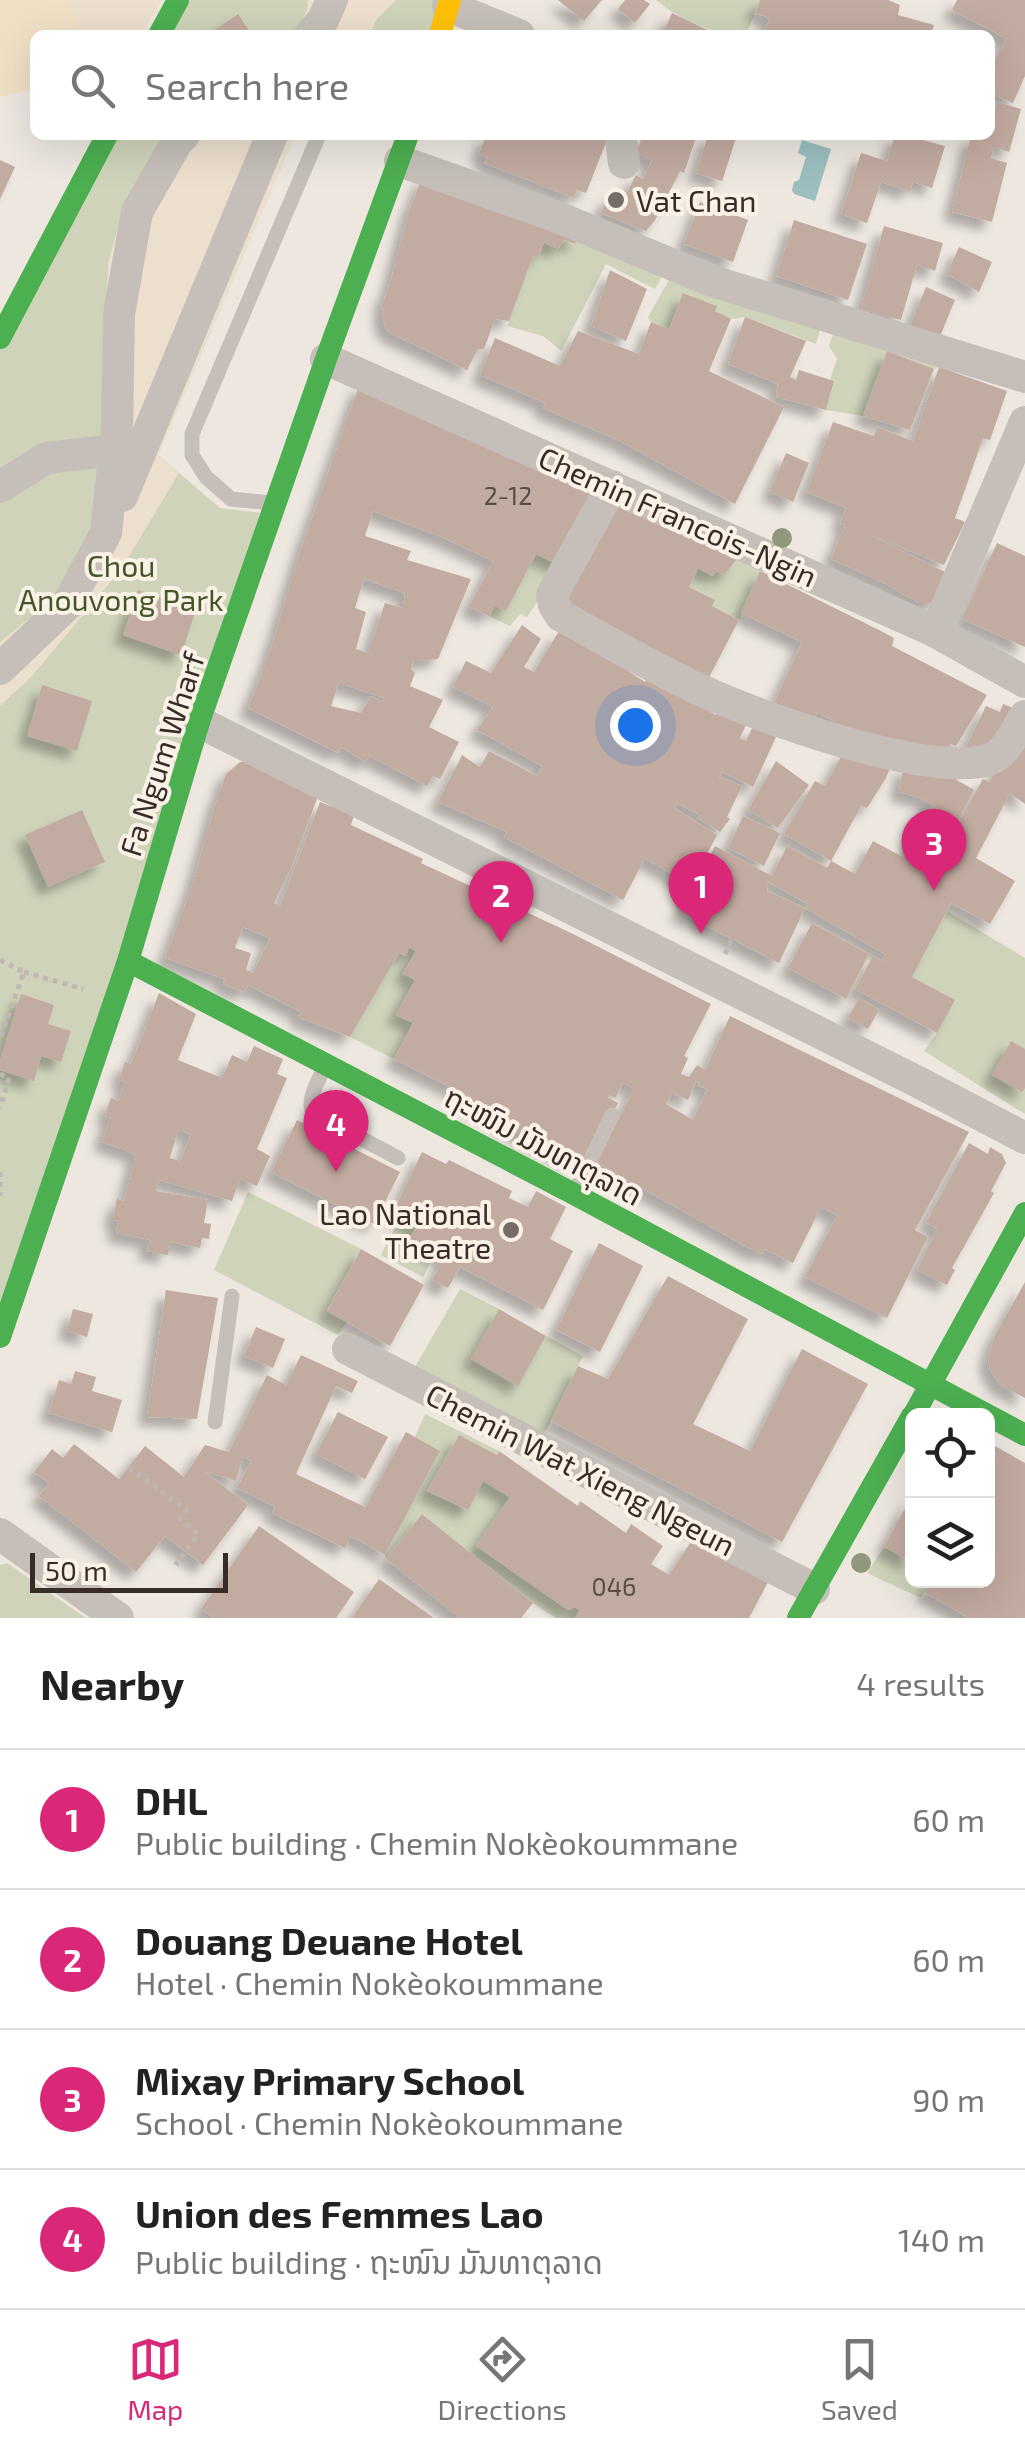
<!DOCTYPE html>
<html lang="en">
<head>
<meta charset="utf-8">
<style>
	:root { --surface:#fff; --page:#f2f2f2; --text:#222; --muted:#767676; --line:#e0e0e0; --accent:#db2777 }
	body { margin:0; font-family:"Exo 2","Noto Sans Lao",sans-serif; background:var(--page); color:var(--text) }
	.controls { position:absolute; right:30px; bottom:30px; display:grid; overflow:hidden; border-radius:15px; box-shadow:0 10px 40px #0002 }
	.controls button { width:90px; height:90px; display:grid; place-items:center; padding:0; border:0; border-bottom:2px solid var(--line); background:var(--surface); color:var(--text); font:50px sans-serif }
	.scale { position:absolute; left:30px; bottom:25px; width:198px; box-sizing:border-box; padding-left:10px; border:5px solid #372c27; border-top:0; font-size:28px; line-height:35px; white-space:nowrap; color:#372c27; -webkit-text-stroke:8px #faf2e7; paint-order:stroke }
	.you { position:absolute; left:635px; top:725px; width:35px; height:35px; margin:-25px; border:8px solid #fff; border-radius:50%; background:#1a73e8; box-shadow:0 0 0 15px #1a73e833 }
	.badge { display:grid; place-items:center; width:65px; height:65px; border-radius:50%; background:var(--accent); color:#fff; font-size:32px; font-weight:700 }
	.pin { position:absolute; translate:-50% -82px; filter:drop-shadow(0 2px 5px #0008) }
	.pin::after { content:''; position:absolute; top:52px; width:35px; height:30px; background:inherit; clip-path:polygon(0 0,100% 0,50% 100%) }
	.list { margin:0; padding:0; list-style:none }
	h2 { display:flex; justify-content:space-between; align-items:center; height:130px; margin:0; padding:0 40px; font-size:42px }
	h2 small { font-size:32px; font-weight:400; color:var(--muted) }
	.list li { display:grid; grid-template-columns:65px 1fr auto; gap:30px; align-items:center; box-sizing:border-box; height:140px; padding:0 40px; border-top:2px solid var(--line) }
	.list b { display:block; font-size:38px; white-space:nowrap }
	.list p { margin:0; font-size:32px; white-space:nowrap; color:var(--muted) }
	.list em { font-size:32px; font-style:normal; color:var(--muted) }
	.icon { flex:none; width:55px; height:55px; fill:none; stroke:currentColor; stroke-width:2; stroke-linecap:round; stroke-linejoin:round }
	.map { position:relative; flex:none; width:1025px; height:1618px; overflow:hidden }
	.search { position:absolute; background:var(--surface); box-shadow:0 10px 40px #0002; left:30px; right:30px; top:30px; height:110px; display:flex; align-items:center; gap:25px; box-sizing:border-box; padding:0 35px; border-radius:15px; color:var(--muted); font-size:38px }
	.sheet { height:690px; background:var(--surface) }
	nav { display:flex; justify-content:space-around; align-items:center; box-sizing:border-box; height:140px; border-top:2px solid var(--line); background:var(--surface); font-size:28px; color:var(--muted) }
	nav a { display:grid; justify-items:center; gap:5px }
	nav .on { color:var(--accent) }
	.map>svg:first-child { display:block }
	.green { fill:#ced3ba }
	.sand { fill:#efe0c5 }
	.plaza { fill:#ecdfce }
	.water { fill:#9bbfbf }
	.building { fill:#c2aba1; fill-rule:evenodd; filter:url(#shadow) }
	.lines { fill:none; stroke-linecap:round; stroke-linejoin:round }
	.path { stroke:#bfb7b1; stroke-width:5; stroke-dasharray:5 5; stroke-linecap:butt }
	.lane { stroke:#c6bfb9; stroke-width:15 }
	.street { stroke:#c6bfb9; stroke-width:32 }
	.fast { stroke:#4caf50; stroke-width:22 }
	.slow { stroke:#ffc107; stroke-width:22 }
	.tree { fill:#91977c }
	.poi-dot { fill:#776d68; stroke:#faf2e7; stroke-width:4 }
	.labels { text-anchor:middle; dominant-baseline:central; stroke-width:8; stroke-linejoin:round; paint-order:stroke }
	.number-label { font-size:25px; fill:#5a4c46 }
	.poi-label { font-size:30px; fill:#372c27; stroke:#faf2e7; text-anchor:start }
	.street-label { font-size:30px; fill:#372c27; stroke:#faf2e7 }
	.park-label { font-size:30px; fill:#45562a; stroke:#faf2e7 }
</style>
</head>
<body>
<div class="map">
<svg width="1025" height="1618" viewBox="0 0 1025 1618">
	<defs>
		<filter id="shadow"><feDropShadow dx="-9" dy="9" stdDeviation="5" flood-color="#0004"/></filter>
	</defs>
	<rect width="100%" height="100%" fill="#ede7e0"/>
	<!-- green -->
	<g class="green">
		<path d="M177,0H445L434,35H158Z"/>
		<path d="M656,0H760L746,35C714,35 681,21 656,0Z"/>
		<path d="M105,135H295L158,455L220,508L270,514L0,1337V334Z"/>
		<path d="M577,233L666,268L655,289L606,264L561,351L543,336L507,326L533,256L538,258L544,243L558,249L564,240L574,244Z"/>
		<path d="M674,271L821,326L816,344L745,317L731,319L715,311L716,306L684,293L669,329L651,322L648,317Z"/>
		<path d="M835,328L939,367L934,369L887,351L863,416L826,410L834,381L830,380L837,359L829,346Z"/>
		<path d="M536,554L561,566L527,617L520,614L510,626L489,616L495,606L506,610Z"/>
		<path d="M738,558L760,571L739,620L712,606L715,600L689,587L698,568L712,576L716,571L724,575Z"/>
		<path d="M947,911L1025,958V1114L924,1051L937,1033L954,1000L912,977Z"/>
		<path d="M409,947L416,951L403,973L415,980L396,1015L413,1023L394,1059L350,1037L399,953L406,956Z"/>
		<path d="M248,1192L361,1249L327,1310L347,1322L338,1335L214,1270Z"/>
		<path d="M399,1219L416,1227L410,1238L435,1253L423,1277L381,1255Z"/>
		<path d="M460,1289L499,1309L518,1385L546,1336L583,1356L542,1439L412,1372Z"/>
		<path d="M425,1414L499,1451L497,1455L459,1435L427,1491L467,1510L485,1477L510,1497L568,1610L575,1607L580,1611L575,1618H556L533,1603L422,1514L386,1559L385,1555L440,1451L415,1437Z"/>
		<path d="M884,1547L912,1562V1580L931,1581L921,1598L867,1573Z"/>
		<path d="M7,1563L86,1618H0V1565Z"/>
	</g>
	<!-- sand -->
	<path class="sand" d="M0,0H73L81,35H35V89L0,97Z"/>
	<!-- plaza -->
	<g class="plaza">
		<path d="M73,0H161L141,35H81Z"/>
		<path d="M307,0H396L377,19L370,35H297L308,6Z"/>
		<path d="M169,135H295L158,455L179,473L122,568L32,676L0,706V642L63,591L89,545L104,425L108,263L124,206Z"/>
	</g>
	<!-- water -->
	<path class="water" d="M802,140L831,149L815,201L794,194L792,190L794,182L799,180L806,157L798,153Z"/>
	<!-- building -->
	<g class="building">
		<path d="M558,0H602L584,21Z"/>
		<path d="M625,0H644L650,4L635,23L618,9Z"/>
		<path d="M760,0H888L900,5L898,15L934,25L931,35H763L770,18L755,13Z"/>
		<path d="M957,0H1025V76L1013,103L990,93V67L1007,39L952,10Z"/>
		<path d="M672,13L718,35H662Z"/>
		<path d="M238,14L252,35H208Z"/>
		<path d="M997,102L1021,109L1009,152L994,147L991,158L1007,163L992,222L952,212L971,135H990V115H993Z"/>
		<path d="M486,135H609L586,193L577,190L574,198L484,163L487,157L479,154Z"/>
		<path d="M643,135H697L684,173L680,171L655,220L646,231L601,213L609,194L623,200L636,175L643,179L652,160L636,153Z"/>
		<path d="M708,135H737L722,181L696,173Z"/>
		<path d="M895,135H917L916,138L945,146L932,188L913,182L910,191L881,182L867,223L841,214L861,153L887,161Z"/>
		<path d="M0,160L15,167L0,199Z"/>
		<path d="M423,176L578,233L575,244L564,240L558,249L544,243L538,258L533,256L509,321L495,319L484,349H478L467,370L390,333L385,326L382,316L384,309L381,307L390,283L409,211Z"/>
		<path d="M700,202L748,220L733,262L684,244Z"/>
		<path d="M794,220L867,244L848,300L776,276Z"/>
		<path d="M884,226L943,243L935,271L917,265L901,320L861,309Z"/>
		<path d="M959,247L992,262L979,292L947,274Z"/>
		<path d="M610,270L647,289L626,341L591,326Z"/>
		<path d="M926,287L955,300L939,339L910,326Z"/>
		<path d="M683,293L717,306L715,311L731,319L709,371L784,407L735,504L620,441L543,408L545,403L480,375L495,338L560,366L578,331L639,354L651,322L669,329Z"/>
		<path d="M745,317L806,341L790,377L796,380L799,370L834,381L826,410L776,397L778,384L728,364Z"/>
		<path d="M887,351L934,369L910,430L863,416Z"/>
		<path d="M939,367L1007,391L990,440L983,438L955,518L965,522L944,565L868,534L951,575L936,603H919L888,585L831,559L845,525L840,523L846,508L807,492L833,422L874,436L877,427L913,441Z"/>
		<path d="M360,383L605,491L561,566L536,554L506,611L495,606L489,616L469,607L493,561L442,537L373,511L365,536L411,551L407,560L471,579L438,659L414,661L411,669L415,673L410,686L443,700L429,727L459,742L440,779L433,776L427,786L370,756L365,762L341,747L338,753L248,708L268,658L300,552ZM364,579L405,593L403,608L385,603L368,653L356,649L366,612L355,608ZM339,683L384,698L382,702L371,696L361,713L331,706Z"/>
		<path d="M786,453L809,463L793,502L770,492Z"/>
		<path d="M614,502L738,558L724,575L716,571L713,576L698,568L689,587L715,600L712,606L739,620L706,683L641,650L561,595Z"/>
		<path d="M997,543L1025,556V647L962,619Z"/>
		<path d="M760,571L881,631L894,638L892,646L987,695L956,746L951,744L945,752L827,727L832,720L817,712L813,722L773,705L802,642L741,613Z"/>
		<path d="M138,590L196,610L181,655L123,635Z"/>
		<path d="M522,625L541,639L524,667L534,672L559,631L599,652L645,682L648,677L716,715L718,712L746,725L740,738L746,741L753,726L776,737L753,787L722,772L719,777L742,786L727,817L730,819L720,832L698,818L700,815L676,803L674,808L717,835L697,872L693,870L686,882L645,858L623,900L504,837L507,832L438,802L462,755L480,767L489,751L537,776L542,766L477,730L493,707L453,687L466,661L491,673Z"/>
		<path d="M42,685L92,701L77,751L27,736Z"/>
		<path d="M1003,704L1019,710L981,756L964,751L986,706L1000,712Z"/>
		<path d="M1025,725V804L1010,793L976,858L1015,881L990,924L951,903L912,977L955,1000L937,1033L855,989L873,956L882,961L885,954L805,908L808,904L768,882L767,891L805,908L779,963L679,912L715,846L772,876L787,846L827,868L831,861L855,874L873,841L903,857L933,805L920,798L899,792L903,766L940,770L974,790L943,850L983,779L989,782Z"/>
		<path d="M844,751L895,757L886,778L867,808L861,806L831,861L784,834L815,781L825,786Z"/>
		<path d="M776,761L809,785L778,828L748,810Z"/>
		<path d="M240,762H249L320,791L291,868L274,903L280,906L320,802L354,815L351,825L423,859L421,863L571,933L711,1004L684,1056L688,1058L681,1074L689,1077L697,1065L705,1070L730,1016L969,1132L915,1230L928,1237L887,1318L805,1277L837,1215L821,1207L793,1263L764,1249L763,1254L747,1247L597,1163L634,1088L623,1083L615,1098L609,1095L608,1098L618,1103L587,1161L577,1156L574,1162L501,1124L503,1121L469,1103L471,1097L394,1059L413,1023L396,1015L415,980L403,974L416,951L409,947L406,956L399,953L350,1037L298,1017L301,1012L248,985L244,992L223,984L225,979L165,958L192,886L214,808L226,774ZM243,927L270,938L253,973L246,970L251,953L235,948ZM696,1081L700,1082L698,1085L707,1089L693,1120L666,1104L672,1093L688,1100Z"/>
		<path d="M82,810L105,862L48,887L25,835Z"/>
		<path d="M743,816L780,833L764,866L728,848Z"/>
		<path d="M812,923L869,954L846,999L788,968Z"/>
		<path d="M159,993L196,1014L178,1060L222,1078L232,1055L247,1062L254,1046L283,1059L277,1074L287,1078L257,1149L270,1156L257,1186L240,1179L232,1201L159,1180L156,1191L208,1200L204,1223L211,1224L209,1239L202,1238L200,1248L170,1242L168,1255L147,1251L150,1240L116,1233L118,1221L113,1220L117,1199L124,1201L136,1154L102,1142L110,1117L105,1115L111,1098L119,1101L125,1082L119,1080L125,1062L131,1064ZM178,1130L191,1134L180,1161L170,1158Z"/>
		<path d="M21,994L54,1005L48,1024L71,1031L61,1062L41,1056L34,1081L0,1070V1060Z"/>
		<path d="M859,998L879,1010L868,1029L848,1018Z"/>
		<path d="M1011,1041L1025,1049V1088L1022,1092L992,1075Z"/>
		<path d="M297,1120L400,1172L374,1224L271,1172Z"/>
		<path d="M969,1143L988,1154L990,1147L1002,1154L1006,1163L991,1191L994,1193L952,1268L955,1270L947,1285L917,1270L937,1229L926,1222Z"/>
		<path d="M422,1152L446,1164L449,1160L512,1191L509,1198L528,1207L536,1191L566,1207L550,1239L573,1251L543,1310L460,1267L448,1288L432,1280L444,1258L409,1239L416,1227L392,1214Z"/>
		<path d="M599,1243L643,1266L600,1352L556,1330Z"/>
		<path d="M361,1249L424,1285L390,1346L327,1311Z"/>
		<path d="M668,1276L748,1319L693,1424L750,1451L802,1349L868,1384L782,1542L551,1421L578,1366L608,1379Z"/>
		<path d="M1025,1282V1398L1000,1385L990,1369L988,1358L994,1337Z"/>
		<path d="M166,1290L218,1298L197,1419L147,1417Z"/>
		<path d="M73,1309L93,1314L87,1337L67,1331Z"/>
		<path d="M499,1309L546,1336L518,1386L471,1359Z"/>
		<path d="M256,1327L285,1339L273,1368L244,1356Z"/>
		<path d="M301,1355L358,1381L352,1393L336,1386L296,1474L365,1507L359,1519L406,1432L440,1451L385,1555L351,1536L345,1548L272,1513L275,1507L237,1488L251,1461L243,1456L236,1481L204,1471L248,1505L203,1565L165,1536L136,1572L39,1496L49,1483L34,1472L52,1449L63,1458L74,1444L119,1479L145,1446L184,1477L205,1445L229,1452L267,1375L286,1385Z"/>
		<path d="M75,1371L96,1377L92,1391L122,1400L112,1432L49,1413L59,1380L71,1384Z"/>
		<path d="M338,1412L388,1437L365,1479L316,1454Z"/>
		<path d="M459,1435L497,1455L499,1451L578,1506L580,1501L626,1533L631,1524L663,1546L651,1564L669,1575L692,1540L768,1582L749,1618H575L580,1611L575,1607L568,1610L476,1546L510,1497L483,1481L468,1510L427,1491Z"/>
		<path d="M988,1442L1025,1463V1618H969L924,1592L931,1580H988Z"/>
		<path d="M912,1495V1562L884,1547Z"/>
		<path d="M422,1514L533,1603L521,1618H460L386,1559Z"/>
		<path d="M259,1526L354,1592L336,1618H214L201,1609Z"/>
		<path d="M379,1579L413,1603L434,1618H352Z"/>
	</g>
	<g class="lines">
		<!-- path -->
		<g class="path">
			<path d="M725,954L732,939"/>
			<path d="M0,960L24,972L0,1038"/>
			<path d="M24,972L83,989"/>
			<path d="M0,1074L9,1078L0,1108"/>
			<path d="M0,1172V1196"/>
			<path d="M129,1467L186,1510L180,1519L198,1534L176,1565"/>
		</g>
		<!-- lane -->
		<g class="lane">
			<path d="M272,503L231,499L206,477L192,455V434L319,135"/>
			<path d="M325,1067C319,1080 306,1099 313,1113L398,1158"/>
			<path d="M576,1190L612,1115"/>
			<path d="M215,1422L232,1296"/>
		</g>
		<!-- street -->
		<g class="street">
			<path d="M448,6L519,35"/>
			<path d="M310,35L323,20L332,0"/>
			<path d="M620,135L624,163"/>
			<path d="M400,161L560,218L712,281L1025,377"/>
			<path d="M326,359L936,632L1025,682"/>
			<path d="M612,486L552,595L554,605L561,616C604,639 646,664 690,685C747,713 936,783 993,758C1008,751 1016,729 1025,716"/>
			<path d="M0,487L46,458L116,450L136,451"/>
			<path d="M122,496L272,135"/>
			<path d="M936,632L1025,422"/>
			<path d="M0,669L67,605L106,533L117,432L119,314L137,212L177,142L184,135"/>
			<path d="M199,722L918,1082L1025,1138"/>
			<path d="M348,1349L814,1589"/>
			<path d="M0,1534L118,1618"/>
		</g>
		<!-- fast -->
		<g class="fast">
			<path d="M159,35L178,0"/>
			<path d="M0,338L107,135"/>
			<path d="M128,961L574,1194L1025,1435"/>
			<path d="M0,1337L128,961L199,722L326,359L408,135"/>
			<path d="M913,1416L1025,1213"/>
			<path d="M798,1618L912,1416"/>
		</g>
		<!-- slow -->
		<path class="slow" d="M440,35L450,0"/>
	</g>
	<!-- trees -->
	<g class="tree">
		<circle cx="782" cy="538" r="10"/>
		<circle cx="861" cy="1563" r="10"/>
	</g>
	<!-- markers -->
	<g class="poi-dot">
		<circle cx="616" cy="200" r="10"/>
		<circle cx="511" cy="1230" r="10"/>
	</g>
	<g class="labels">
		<!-- number labels -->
		<g class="number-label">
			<text x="508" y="495">2-12</text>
			<text x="614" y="1586">046</text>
		</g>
		<!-- poi labels -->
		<g class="poi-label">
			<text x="636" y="200">Vat Chan</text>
			<text x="491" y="1213" text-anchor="end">Lao National<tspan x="491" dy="34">Theatre</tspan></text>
		</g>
		<!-- street labels -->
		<g class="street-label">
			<text transform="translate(678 516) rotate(24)">Chemin Francois-Ngin</text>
			<text transform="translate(161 754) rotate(-72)">Fa Ngum Wharf</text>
			<text transform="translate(544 1145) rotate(28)">ຖະໜົນ ມັນທາຕຸລາດ</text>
			<text transform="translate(581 1469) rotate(27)">Chemin Wat Xieng Ngeun</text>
		</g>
		<!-- park labels -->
		<g class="park-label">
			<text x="121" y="565">Chou<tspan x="121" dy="34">Anouvong Park</tspan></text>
		</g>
	</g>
</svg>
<div class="controls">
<button><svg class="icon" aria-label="locate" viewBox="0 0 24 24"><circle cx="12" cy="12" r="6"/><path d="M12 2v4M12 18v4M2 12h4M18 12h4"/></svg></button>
<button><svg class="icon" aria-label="layers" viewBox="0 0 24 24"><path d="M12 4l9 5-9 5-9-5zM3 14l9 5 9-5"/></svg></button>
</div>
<div class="scale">50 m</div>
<div class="you"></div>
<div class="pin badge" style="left:701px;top:934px">1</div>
<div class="pin badge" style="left:501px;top:943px">2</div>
<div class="pin badge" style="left:934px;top:891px">3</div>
<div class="pin badge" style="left:336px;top:1172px">4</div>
<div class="search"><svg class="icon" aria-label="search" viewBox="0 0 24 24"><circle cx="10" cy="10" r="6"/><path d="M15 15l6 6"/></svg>Search here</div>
</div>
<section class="sheet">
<h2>Nearby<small>4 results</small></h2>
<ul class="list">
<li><span class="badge">1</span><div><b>DHL</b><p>Public building · Chemin Nokèokoummane</p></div><em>60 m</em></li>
<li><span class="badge">2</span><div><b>Douang Deuane Hotel</b><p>Hotel · Chemin Nokèokoummane</p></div><em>60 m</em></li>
<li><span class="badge">3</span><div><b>Mixay Primary School</b><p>School · Chemin Nokèokoummane</p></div><em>90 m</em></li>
<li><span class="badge">4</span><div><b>Union des Femmes Lao</b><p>Public building · ຖະໜົນ ມັນທາຕຸລາດ</p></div><em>140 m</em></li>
</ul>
</section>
<nav>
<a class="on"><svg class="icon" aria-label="map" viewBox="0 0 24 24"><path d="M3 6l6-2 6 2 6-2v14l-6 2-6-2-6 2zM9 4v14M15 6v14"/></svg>Map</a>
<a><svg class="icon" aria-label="directions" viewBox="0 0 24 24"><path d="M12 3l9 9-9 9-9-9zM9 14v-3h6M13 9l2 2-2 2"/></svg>Directions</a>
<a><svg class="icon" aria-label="saved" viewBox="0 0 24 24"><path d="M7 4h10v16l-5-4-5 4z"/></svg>Saved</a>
</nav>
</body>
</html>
